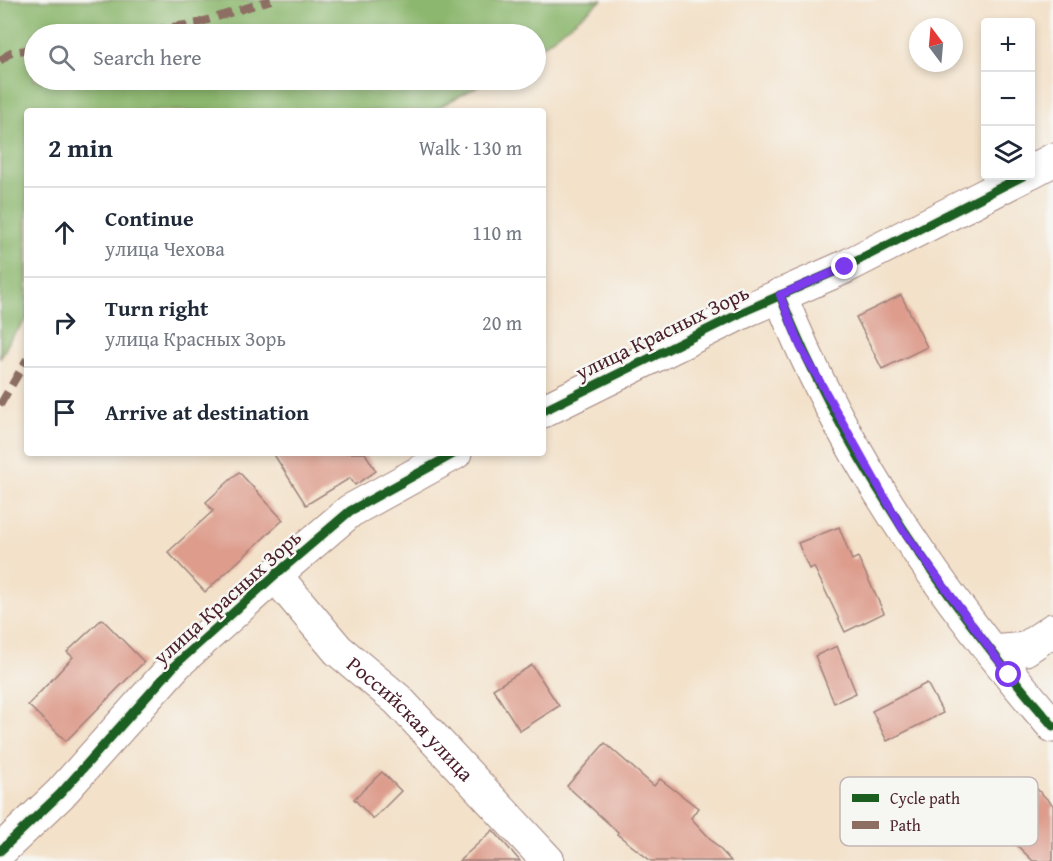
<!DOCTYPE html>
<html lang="en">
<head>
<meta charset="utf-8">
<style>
	:root { --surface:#fff; --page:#f6f6f7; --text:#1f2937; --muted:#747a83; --line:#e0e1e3 }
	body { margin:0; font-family:"Gentium Book Plus",serif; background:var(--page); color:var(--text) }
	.controls { position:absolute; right:18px; top:18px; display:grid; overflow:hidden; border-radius:6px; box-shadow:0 3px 9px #0003 }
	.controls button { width:54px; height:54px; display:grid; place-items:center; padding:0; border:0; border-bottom:2px solid var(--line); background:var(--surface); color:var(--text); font:30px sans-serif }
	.compass { position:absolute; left:909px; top:18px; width:54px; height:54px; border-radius:50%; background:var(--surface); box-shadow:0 3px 9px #0003; rotate:344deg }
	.stop { position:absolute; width:18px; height:18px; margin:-14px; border:4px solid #7c3aed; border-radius:50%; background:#fff }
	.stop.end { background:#7c3aed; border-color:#fff; box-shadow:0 2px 6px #0008 }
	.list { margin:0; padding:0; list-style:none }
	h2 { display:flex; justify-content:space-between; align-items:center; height:78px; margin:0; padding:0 24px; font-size:26px }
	h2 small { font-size:20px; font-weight:400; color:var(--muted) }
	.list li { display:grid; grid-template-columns:39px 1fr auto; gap:18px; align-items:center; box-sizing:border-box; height:90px; padding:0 24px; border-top:2px solid var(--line) }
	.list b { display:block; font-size:22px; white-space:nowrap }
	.list p { margin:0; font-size:20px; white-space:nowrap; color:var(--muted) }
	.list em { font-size:20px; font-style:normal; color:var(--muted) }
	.icon { flex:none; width:33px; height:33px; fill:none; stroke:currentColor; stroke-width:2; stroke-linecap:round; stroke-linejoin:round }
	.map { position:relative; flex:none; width:1053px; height:861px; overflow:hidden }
	.search { position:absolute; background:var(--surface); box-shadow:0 3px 9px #0003; left:24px; top:24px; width:522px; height:66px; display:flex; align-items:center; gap:15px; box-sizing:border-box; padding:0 21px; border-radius:33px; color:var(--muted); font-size:22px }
	.panel { position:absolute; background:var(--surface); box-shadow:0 3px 9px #0003; left:24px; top:108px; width:522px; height:348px; border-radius:6px }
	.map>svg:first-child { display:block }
	.forest { fill:#8cb76e; stroke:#6b6b4c; stroke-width:1.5 }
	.building { fill:#dd9c8c }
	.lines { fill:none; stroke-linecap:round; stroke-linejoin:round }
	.minor-casing { stroke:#9e807a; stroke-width:35 }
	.minor { stroke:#fff; stroke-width:33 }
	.quiet { stroke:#8d6e63; stroke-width:8; stroke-dasharray:15 8; stroke-linecap:butt }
	.cycleway-casing { stroke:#f6f6f2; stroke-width:13 }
	.cycleway { stroke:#1b5e20; stroke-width:9 }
	.route { stroke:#7c3aed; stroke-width:8 }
	.labels { text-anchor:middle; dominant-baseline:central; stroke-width:5; stroke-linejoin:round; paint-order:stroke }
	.street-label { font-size:21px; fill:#4a1f2b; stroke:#f6f6f2 }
	.key { fill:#f6f6f2; stroke:#c2b6b6; stroke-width:1.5 }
	.key-label { font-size:16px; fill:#4a1f2b }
</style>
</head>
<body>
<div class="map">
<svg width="1053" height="861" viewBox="0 0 1053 861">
	<rect width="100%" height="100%" fill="#f6f6f2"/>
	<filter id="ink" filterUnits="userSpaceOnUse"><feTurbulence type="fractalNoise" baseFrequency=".0167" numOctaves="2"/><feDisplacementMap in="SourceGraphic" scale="12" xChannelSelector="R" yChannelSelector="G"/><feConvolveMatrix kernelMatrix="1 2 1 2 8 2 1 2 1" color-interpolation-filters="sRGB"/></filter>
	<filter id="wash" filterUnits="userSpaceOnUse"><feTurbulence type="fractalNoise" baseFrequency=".008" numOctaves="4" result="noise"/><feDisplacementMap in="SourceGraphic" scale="24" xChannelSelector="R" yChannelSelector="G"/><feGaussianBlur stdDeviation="1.35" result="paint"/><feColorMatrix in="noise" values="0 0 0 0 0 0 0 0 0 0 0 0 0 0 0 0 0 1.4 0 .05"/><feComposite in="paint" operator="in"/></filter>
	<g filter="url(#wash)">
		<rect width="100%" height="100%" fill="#f3e1c9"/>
		<!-- forest -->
		<path class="forest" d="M0,0H602L536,51V34H34V80H489L432,111H27V319L11,338L0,359Z"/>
		<g id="blocks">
			<!-- building -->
			<g class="building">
				<path d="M901,295L927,347L882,369L856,317Z"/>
				<path d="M273,453H365L376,471L355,485L350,478L306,505Z"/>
				<path d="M239,472L283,520L205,592L168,552L213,511L206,502Z"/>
				<path d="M839,527L852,560L858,557L884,613L845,632L814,567L809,569L798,543Z"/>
				<path d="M102,619L144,662L66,741L28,705L73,657L67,652Z"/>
				<path d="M837,646L856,693L834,703L815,656Z"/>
				<path d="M532,665L559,706L520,731L493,689Z"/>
				<path d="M927,683L943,713L887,741L872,711Z"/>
				<path d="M605,743L654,786L660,779L698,808L691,818L731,861H651L617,834L618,832L567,786Z"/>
				<path d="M382,772L401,791L373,819L354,799Z"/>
				<path d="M1034,786L1053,805V861H1033L996,825Z"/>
				<path d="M493,830L520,861H459Z"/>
			</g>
		</g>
	</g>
	<g filter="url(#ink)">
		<use href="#blocks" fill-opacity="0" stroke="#9e807a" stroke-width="1.5"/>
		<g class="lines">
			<!-- minor casing -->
			<g class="minor-casing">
				<g id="minor">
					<path d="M1030,172L1053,160"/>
					<path d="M780,295C842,453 942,597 1053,726"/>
					<path d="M543,411L747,310L845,267L1023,176"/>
					<path id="s1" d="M275,575L338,650L398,700L548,861"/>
					<path d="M992,652L1025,649L1053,630"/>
					<path d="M0,851L60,794L176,664L275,575L350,511L455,453"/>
				</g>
			</g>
			<!-- minor -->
			<use href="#minor" class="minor"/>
			<!-- quiet -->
			<g class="quiet">
				<path d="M127,34L198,23L271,0"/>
				<path d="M0,61L11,52L34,49"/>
				<path d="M0,405L27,359"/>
			</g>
			<!-- cycleway casing -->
			<g class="cycleway-casing">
				<g id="cycleway">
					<path d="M780,295C842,453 942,597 1053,726"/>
					<path d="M543,411L747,310L845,267L1023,176"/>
					<path d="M0,851L60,794L176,664L275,575L350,511L455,453"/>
				</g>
			</g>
			<!-- cycleway -->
			<use href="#cycleway" class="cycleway"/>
		</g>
	</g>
	<g class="lines" filter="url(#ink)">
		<!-- route -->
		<path class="route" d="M845,267L780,295L800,346L903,530L1009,675"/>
	</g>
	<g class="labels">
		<!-- street labels -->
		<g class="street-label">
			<text transform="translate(662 332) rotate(-26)">улица Красных Зорь</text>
			<text transform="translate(227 597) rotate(-42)">улица Красных Зорь</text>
			<text stroke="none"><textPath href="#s1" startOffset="198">Российская улица</textPath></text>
		</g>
	</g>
	<!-- legend -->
	<rect x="840" y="777" width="198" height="69" rx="9" class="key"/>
	<rect x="852" y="794" width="27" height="8" fill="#1b5e20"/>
	<rect x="852" y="821" width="27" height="8" fill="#8d6e63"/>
	<g class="key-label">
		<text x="890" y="804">Cycle path</text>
		<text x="890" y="831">Path</text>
	</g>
</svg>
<div class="controls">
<button>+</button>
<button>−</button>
<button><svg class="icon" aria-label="layers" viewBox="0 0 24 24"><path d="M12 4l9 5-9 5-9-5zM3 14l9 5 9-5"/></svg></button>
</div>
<svg class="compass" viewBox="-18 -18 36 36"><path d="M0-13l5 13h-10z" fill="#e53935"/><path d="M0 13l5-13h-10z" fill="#747a83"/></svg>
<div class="stop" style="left:1009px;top:675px"></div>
<div class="stop end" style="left:845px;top:267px"></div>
<div class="search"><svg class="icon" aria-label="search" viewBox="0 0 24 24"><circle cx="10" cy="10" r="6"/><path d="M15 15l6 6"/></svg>Search here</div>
<section class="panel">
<h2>2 min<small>Walk · 130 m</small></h2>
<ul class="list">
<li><svg class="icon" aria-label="ahead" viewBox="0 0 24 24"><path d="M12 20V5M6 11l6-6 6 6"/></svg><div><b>Continue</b><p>улица Чехова</p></div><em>110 m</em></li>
<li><svg class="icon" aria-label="right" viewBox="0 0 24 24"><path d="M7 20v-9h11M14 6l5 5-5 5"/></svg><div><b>Turn right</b><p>улица Красных Зорь</p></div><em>20 m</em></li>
<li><svg class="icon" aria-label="arrive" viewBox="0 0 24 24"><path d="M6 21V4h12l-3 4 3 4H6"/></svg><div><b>Arrive at destination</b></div></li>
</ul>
</section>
</div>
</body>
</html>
